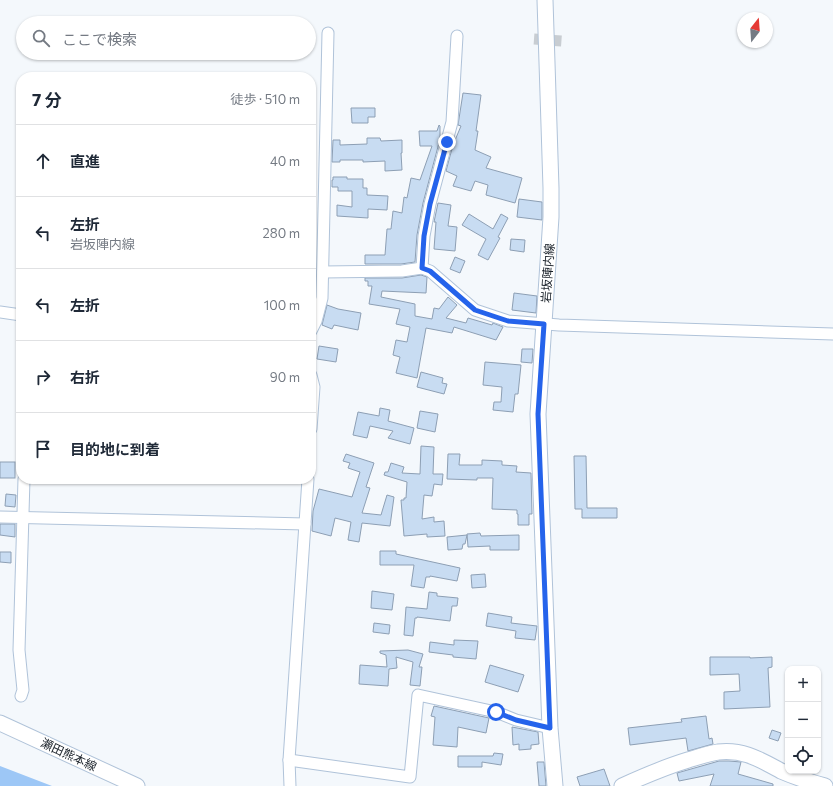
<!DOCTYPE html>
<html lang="ja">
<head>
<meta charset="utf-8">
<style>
	:root { --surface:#fff; --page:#f2f2f3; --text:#1f2937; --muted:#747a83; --line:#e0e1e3 }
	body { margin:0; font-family:Commissioner,"Noto Sans JP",sans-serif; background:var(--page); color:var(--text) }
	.controls { position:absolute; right:12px; bottom:12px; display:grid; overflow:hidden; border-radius:8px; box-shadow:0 1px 3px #0004 }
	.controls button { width:36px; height:36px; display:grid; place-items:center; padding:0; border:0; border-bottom:1px solid var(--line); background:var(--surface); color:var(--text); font:20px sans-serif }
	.compass { position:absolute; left:737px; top:12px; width:36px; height:36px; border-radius:50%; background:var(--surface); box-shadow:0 1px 3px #0004; rotate:17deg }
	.stop { position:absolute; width:12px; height:12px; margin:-9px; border:3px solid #2563eb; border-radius:50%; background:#fff }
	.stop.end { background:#2563eb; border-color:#fff; box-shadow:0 1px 4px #0008 }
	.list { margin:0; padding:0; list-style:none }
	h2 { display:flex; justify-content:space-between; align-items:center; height:52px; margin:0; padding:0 16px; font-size:17px }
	h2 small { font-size:13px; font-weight:400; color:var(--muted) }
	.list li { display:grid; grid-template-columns:26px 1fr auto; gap:12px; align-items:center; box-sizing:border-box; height:72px; padding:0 16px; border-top:1px solid var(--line) }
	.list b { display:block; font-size:15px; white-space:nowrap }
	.list p { margin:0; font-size:13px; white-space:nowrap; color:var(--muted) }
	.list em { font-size:13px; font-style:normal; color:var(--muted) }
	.icon { flex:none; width:22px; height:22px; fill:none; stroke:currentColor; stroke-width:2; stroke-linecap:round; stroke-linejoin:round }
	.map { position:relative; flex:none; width:833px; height:786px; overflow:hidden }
	.search { position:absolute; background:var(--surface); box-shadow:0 1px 3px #0004; left:16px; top:16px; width:300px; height:44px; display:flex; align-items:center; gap:10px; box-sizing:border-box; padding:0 14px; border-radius:22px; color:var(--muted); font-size:15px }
	.panel { position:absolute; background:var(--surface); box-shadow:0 1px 3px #0004; left:16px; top:72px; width:300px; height:412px; border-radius:16px }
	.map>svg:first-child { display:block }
	.forest { fill:#9dc7f6 }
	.building { fill:#c8dcf2; stroke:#8d9fb4 }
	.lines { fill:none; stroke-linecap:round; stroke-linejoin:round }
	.street-tunnel { stroke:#c8cdd2; stroke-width:11; stroke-dasharray:11 5.5; stroke-linecap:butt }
	.street-casing { stroke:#b0c3d9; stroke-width:13 }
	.secondary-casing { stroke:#b0c3d9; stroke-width:17 }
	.street { stroke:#fff; stroke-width:11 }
	.secondary { stroke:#fff; stroke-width:15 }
	.route { stroke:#2563eb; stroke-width:5 }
	.labels { text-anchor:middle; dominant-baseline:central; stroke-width:3; stroke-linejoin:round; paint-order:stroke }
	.street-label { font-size:12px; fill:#1a2129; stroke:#fff }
</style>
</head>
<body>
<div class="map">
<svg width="833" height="786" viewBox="0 0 833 786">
	<rect width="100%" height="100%" fill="#f4f8fc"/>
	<!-- forest -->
	<path class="forest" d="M0,766L52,786H53H0Z"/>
	<!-- building -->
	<g class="building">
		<path d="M463,93L481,95L476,131H478L475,150L491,157L486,168L522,178L515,203L486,195L488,185L475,181L471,191L453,186L457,176L446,171L453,145L461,126L458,125Z"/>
		<path d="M351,108H375V117H368V123H352Z"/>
		<path d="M439,125L440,126V139L423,203L417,235L415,262L401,264H365V255H385L387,229H391L393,211L402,213L404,197L407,198L411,178L420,180L432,146H420L419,131H437Z"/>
		<path d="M367,138H380L381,141L402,140V153H401L402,170L385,171V161L363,162V160H340V162H332L333,140H340V145L367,144Z"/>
		<path d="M333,177H347V179H363V188H367V195L388,196L387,210L368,209V218L337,216V205L352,207V191H338V187H332V180H333Z"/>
		<path d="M519,199L542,202V220L517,217Z"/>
		<path d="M438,203L451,205L448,226L457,227L455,251L434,249L436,222H434Z"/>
		<path d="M469,214L493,229L501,214L508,218L498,237L500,238L488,260L478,255L486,239L462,225Z"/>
		<path d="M511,239L525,240L524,252L510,250Z"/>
		<path d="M455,257L465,261L460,273L450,269Z"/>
		<path d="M421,275L427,277L426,293L382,291L381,297L415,304V316L432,319L434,308L439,309L448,297L457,305L446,318L466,323L468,318L492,325L493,323L503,327L496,340L454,327L452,333L426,328L417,378L396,373L400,357L393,355L396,340L407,342L410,327L396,324L400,309L369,304L372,286H368V281H365V278H402Z"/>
		<path d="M514,293L537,296L536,313L512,310Z"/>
		<path d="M327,305L338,309L361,313L358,330L334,325L332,329L322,325Z"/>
		<path d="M319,346L338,349L336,362L317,359Z"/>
		<path d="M522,349H533L532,363L521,362Z"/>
		<path d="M485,362L521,365L518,394H515L513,412L493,410L494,402H501L502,387L483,385Z"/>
		<path d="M421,372L443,378L442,383L447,384L444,394L417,387Z"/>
		<path d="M380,408L390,410L388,421L414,428L410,444L388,438L393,431L370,426L367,438L353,435L358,412L379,416Z"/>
		<path d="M420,411L438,414L435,432L417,428Z"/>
		<path d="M421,446L434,447L433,474H443L442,485L434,484L432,496L424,495L422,519L434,517V522L444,521L445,536L427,537V534L404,536L401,500H404V498H406L407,482L384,475L385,472H388L391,463L404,467L402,473L420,474Z"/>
		<path d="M346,454L374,463L366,487L370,488L362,513L381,515L387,495L394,497L390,526L362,523L359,542L348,540L351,522L335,518L331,536L312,531L313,511L319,489L352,497L360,472L348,468L350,463L343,461Z"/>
		<path d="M448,454H460L459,465H482V460L502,461V465L517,466L516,472L531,473L532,514H529V525H518V514H517V510L492,509L493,478H477V480L447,479Z"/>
		<path d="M574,456H586L587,508H617V518H582V509H575Z"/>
		<rect x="0" y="462" width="15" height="16"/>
		<path d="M6,494L16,495L15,507L5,506Z"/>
		<path d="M0,524H15V537L0,535Z"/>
		<path d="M480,533L481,536L519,535V550H490V546L468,547L467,534Z"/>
		<path d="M467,535L465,544H463L462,549L448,550L447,537Z"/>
		<path d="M380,551H396V554L460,568L457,581L430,576V577H426L424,588L411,586L414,565H380Z"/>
		<path d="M0,552H11V563L0,562Z"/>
		<path d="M485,574L486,587L472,588L471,575Z"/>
		<path d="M372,591L394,594L392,610L371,608Z"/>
		<path d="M429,592L437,593V596L458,598L457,606H452L450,621L417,617V618H415L413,636L404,635L406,607L427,609Z"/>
		<path d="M488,613L512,617L511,623L537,626L535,640L515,638L516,631L486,626Z"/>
		<path d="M374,623L390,625L389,634L373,632Z"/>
		<path d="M454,640L478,641L476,659L453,657V655L429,652L430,642L454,645Z"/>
		<path d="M408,650L423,654L419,667H422L420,686L410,685L413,662L396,657L397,668L389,669L388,686L359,684L360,665L387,667L386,655L380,653V651Z"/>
		<path d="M710,657H750V658L772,657V667L768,668L770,707L724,709V692L740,691L739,674L710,675Z"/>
		<path d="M490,665L524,675L518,692L485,682Z"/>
		<path d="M434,706L489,718L486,733L458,727L457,747L433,745L435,717L431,716Z"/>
		<path d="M706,716L709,739L712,738L713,744L688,751L686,738L630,745L628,728L682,722L681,719Z"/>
		<path d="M512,727L538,732L539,744L531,745V749L519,750V744L513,745Z"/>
		<path d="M772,730L781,733L778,741L769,738Z"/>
		<path d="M494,753L503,754L501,765L482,762V767H458V756H493Z"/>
		<path d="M719,761H729L741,762L738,774L773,784V786H710L714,774L679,781L677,773Z"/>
		<path d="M537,762H544L546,786H539Z"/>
		<path d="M604,769L610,786H580L577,777Z"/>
	</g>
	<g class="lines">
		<!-- street-tunnel -->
		<path class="street-tunnel" d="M534,39L562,41"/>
		<!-- street casing -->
		<g class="street-casing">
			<g id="street">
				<path d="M422,268L424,236L430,204L452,122L457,36"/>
				<path d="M323,272L402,271L422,268L430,271L475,310L508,321L559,325L833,334"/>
				<path d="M0,312L21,315"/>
				<path d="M311,331L316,321L322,298L328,33"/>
				<path d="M311,375L314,387L311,429"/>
				<path d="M0,517L305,524"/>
				<path d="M21,696L23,690L19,650L24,479"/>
				<path d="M289,760L410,777L418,695L496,712L516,720L550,728"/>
				<path d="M290,786L289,760L308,479"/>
			</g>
		</g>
		<!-- secondary casing -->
		<g class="secondary-casing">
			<g id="secondary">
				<path d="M545,0L551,188V217L538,414L550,728L555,786"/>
				<path d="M0,723L137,786"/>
				<path d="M622,786C644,776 665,767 688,760C698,757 707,754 718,752C727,751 739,752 748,755C760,759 770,765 781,771C795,777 810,782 825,786"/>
			</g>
		</g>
		<!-- street -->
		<use href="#street" class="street"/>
		<!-- secondary -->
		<use href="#secondary" class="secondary"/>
	</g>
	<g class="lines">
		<!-- route -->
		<path class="route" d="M447,142L430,204L424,236L422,268L430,271L475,310L508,321L544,324L538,414L550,728L516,720L496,712"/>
	</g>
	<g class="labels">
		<!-- street labels -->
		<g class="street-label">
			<text transform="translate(547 273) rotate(-86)">岩坂陣内線</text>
			<text transform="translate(69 754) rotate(25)">瀬田熊本線</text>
		</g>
	</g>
</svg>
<div class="controls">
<button>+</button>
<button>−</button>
<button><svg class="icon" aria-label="locate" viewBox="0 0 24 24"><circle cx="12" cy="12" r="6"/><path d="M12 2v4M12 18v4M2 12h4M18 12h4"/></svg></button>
</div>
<svg class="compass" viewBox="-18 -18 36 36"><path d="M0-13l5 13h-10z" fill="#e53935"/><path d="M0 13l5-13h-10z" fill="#747a83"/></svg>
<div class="stop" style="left:496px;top:712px"></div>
<div class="stop end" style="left:447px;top:142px"></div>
<div class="search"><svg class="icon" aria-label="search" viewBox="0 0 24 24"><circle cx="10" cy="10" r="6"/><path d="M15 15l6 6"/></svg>ここで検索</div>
<section class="panel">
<h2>7 分<small>徒歩 · 510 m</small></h2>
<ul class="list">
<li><svg class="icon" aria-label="ahead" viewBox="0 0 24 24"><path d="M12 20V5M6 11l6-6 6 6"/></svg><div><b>直進</b></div><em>40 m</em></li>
<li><svg class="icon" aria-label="left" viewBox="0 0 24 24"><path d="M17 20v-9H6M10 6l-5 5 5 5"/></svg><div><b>左折</b><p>岩坂陣内線</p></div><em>280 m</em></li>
<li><svg class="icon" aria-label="left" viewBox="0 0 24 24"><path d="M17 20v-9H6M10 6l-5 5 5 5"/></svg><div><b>左折</b></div><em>100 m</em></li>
<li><svg class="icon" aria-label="right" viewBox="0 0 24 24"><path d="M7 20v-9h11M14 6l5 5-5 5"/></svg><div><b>右折</b></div><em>90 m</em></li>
<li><svg class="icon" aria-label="arrive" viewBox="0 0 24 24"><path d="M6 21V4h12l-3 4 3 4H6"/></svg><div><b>目的地に到着</b></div></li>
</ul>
</section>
</div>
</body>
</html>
